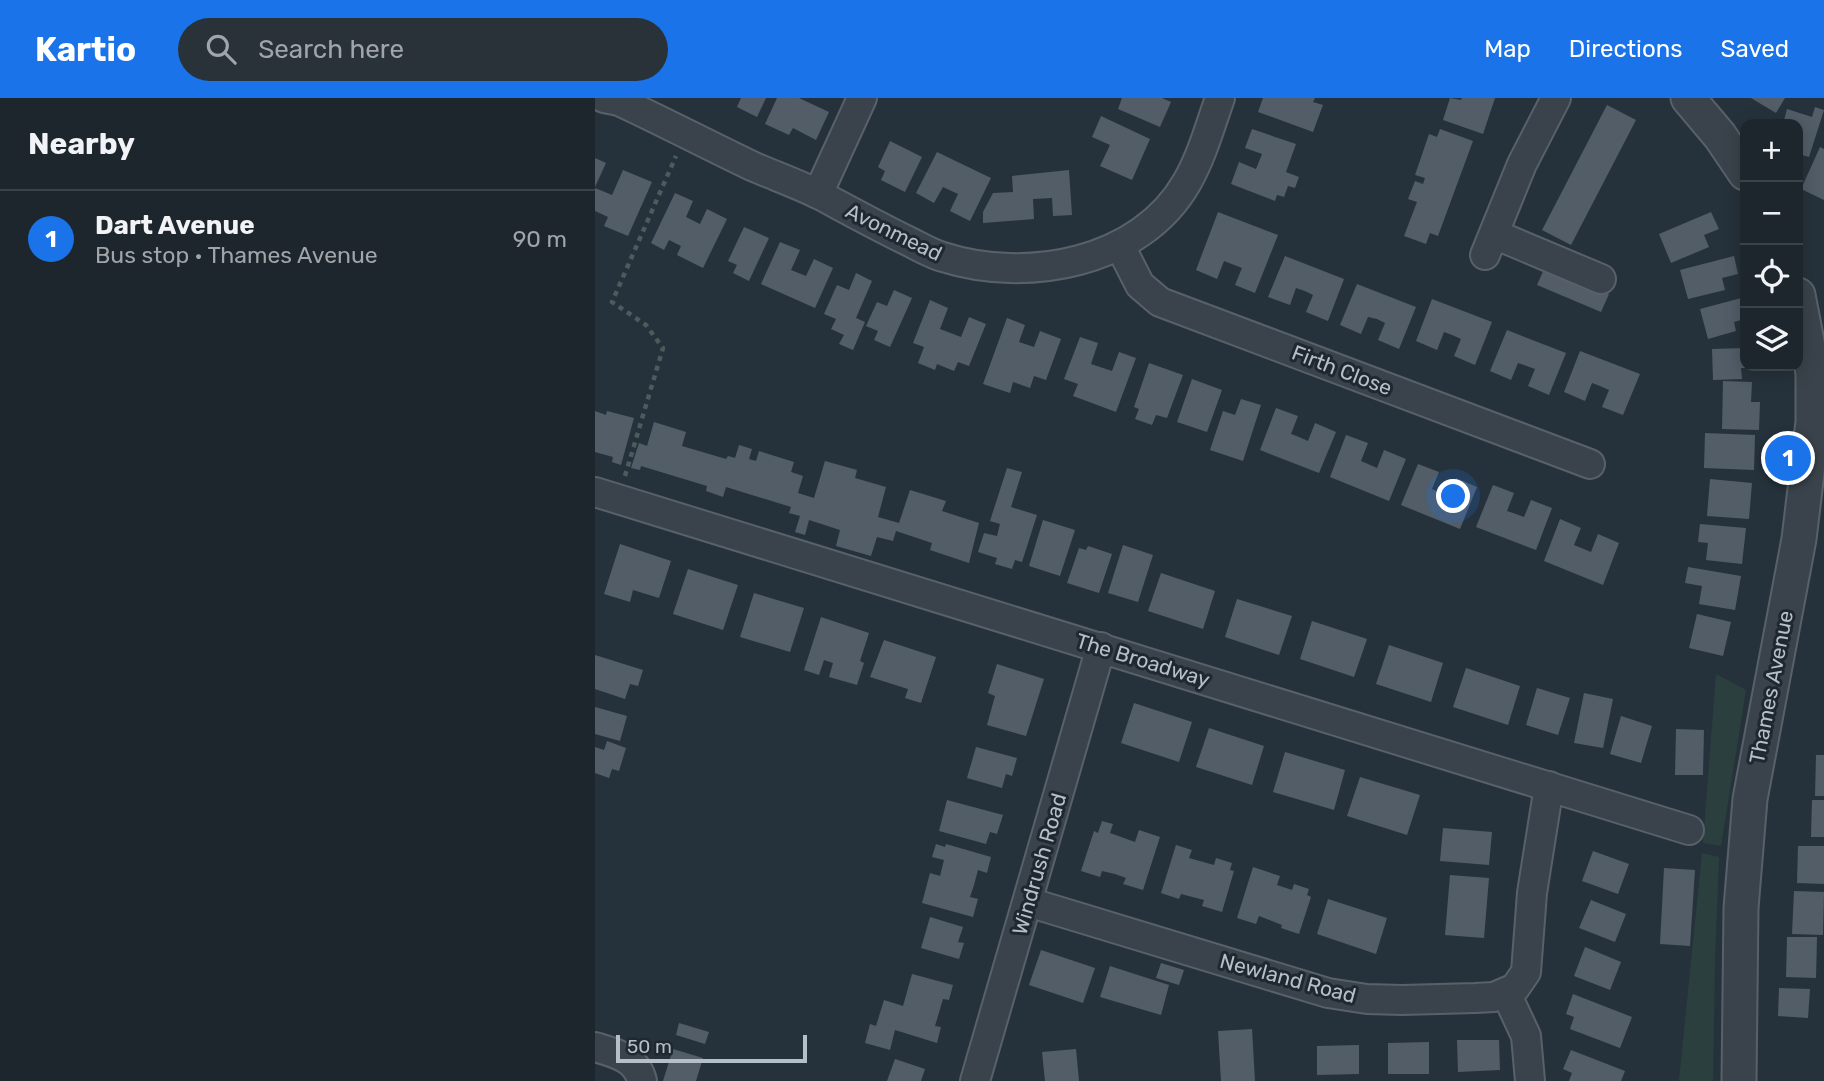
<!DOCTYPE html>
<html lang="en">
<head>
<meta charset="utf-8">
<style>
	:root { --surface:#1c262c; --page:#293238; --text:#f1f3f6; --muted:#a0a5a9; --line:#3a4348; --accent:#1a73e8 }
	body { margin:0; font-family:Rubik,sans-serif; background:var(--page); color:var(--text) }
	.controls { position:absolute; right:21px; top:21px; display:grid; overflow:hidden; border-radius:14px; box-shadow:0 4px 18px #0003 }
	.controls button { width:63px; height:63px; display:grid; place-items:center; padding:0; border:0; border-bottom:2px solid var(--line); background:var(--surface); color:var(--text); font:35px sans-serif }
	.scale { position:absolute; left:21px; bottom:18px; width:191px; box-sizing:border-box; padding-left:7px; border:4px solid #b6bec7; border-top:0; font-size:19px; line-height:24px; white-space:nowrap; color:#b6bec7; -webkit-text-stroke:5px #1f2830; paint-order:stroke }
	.you { position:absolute; left:859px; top:399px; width:24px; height:24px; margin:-18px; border:5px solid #fff; border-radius:50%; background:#1a73e8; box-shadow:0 0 0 10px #1a73e833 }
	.badge { display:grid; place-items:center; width:46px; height:46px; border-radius:50%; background:var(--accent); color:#fff; font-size:23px; font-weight:700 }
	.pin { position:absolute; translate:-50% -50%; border:4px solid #fff; box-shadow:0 2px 7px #0006 }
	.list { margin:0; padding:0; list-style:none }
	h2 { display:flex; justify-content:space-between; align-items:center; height:91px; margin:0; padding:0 28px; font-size:30px }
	h2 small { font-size:23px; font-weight:400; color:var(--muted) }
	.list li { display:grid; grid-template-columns:46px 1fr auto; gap:21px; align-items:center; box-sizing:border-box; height:98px; padding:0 28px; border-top:2px solid var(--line) }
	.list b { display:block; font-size:26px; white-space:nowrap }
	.list p { margin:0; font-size:23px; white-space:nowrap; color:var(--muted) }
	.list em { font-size:23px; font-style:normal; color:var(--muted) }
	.icon { flex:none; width:38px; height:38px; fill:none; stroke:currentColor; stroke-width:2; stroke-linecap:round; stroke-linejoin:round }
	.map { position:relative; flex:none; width:1229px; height:983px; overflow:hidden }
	header { display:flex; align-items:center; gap:42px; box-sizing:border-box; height:98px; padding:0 35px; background:var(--accent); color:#fff }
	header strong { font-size:33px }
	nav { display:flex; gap:38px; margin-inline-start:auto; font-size:24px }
	.search { width:490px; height:63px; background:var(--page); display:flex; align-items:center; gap:18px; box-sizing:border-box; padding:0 24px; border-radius:38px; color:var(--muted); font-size:26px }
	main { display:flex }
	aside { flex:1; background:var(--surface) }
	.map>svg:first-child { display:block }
	.green { fill:#2b403e }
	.building { fill:#525d68 }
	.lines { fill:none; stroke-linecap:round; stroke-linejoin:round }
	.minor-casing { stroke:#586169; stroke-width:32 }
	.tertiary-casing { stroke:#586169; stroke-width:37 }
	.path { stroke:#4a5c5c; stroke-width:4.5; stroke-dasharray:5 5; stroke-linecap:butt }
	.minor { stroke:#3a434b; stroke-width:28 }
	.tertiary { stroke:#3a434b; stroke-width:33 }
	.labels { text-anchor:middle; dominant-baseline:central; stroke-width:6; stroke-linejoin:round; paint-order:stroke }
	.street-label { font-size:21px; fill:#b6bec7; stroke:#1f2830 }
</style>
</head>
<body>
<header>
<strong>Kartio</strong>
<div class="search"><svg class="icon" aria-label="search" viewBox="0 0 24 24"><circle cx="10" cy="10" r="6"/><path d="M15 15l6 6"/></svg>Search here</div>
<nav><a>Map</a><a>Directions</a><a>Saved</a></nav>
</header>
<main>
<aside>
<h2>Nearby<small></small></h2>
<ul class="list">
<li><span class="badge">1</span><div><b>Dart Avenue</b><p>Bus stop · Thames Avenue</p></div><em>90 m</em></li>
</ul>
</aside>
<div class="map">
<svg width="1229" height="983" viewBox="0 0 1229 983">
	<rect width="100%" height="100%" fill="#26323b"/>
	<!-- green -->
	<g class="green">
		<path d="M1121,576L1151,592L1126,748L1108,745Z"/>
		<path d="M1107,755L1124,759L1120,863L1118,983H1084Z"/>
	</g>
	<!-- building -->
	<g class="building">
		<path d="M146,0H171L162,19L142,9Z"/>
		<path d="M182,0H204L234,14L221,42L198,30L194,37L170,26Z"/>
		<path d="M527,0H567L576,4L565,29L523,11Z"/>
		<path d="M668,0H720L718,4L728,7L718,34L663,14Z"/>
		<path d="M855,0L866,2L867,0H900L888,36L848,22Z"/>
		<path d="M1156,0H1190L1181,15Z"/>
		<path d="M1012,7L1041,22L976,147L947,132Z"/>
		<path d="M1220,9L1229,12L1214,59L1203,56V26H1188L1192,11L1217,19Z"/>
		<path d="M506,18L555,41L537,82L505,68L515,47L497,39Z"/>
		<path d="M657,31L701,46L691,74L704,79L700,90L693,88L689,99L682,97L680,103L636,86L644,64L661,71L667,56L650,50Z"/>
		<path d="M845,31L878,43L843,138L835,135L831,146L809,138L822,104L813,101L820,83L828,86L830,80L820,77L834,36L842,39Z"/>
		<path d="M295,43L327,59L310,94L286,82L290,73L283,69Z"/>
		<path d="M1225,49L1229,51V102L1206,91Z"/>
		<path d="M342,54L396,80L375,123L355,113L363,96L348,89L339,105L321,95Z"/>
		<path d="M0,60L11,65L0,89Z"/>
		<path d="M28,72L57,84L33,138L9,128L13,119L0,113V90L17,97Z"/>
		<path d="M474,72L477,117L458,118L457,100L438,101L439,121L388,125V114L398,95L418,94L417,78Z"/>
		<path d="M80,95L98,103L91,119L105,126L112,111L132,121L108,170L82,157L86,148L74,142L69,152L56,145Z"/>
		<path d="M623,114L683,137L660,195L640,187L647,170L629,163L622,181L601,172Z"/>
		<path d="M1116,114L1124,131L1109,137L1114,149L1076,165L1064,136Z"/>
		<path d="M149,129L174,140L154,183L138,175L142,167L133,163Z"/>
		<path d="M185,144L205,152L196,172L211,178L219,161L238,170L220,210L166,186Z"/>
		<path d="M690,158L749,181L733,223L711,214L718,197L710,193L701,190L695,207L673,199Z"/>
		<path d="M1139,158L1143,176L1127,180L1130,192L1093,201L1085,172Z"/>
		<path d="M950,169L1014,196L1006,214L942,187Z"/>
		<path d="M261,175L277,183L261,220L270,224L258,252L244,246L249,237L236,231L241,221L229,216L242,187L254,192Z"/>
		<path d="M762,186L821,209L804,251L783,242L790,225L782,221L773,219L766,236L745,227Z"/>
		<path d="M299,192L317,200L295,249L279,242L283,233L271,228L282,204L292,208Z"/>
		<path d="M1150,199V221L1139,224L1141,233L1113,241L1105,211Z"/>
		<path d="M837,201L897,224L880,267L859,258L866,241L857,237L849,234L842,252L821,243Z"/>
		<path d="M335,202L353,210L345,231L366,239L374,219L391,226L374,268L363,264L359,273L342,266L340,272L323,265L329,249L318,245Z"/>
		<path d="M412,220L430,227L424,244L439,249L445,233L466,241L451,282L439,278L435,290L418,284L415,295L388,286Z"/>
		<path d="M912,232L971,255L954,297L933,288L940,271L923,265L916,282L895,273Z"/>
		<path d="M485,239L503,245L496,266L517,273L524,254L541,260L521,314L478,298L483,286L469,281Z"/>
		<path d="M1150,250V270H1146L1147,281L1118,282L1117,251Z"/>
		<path d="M985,253L1045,276L1028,317L1007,309L1014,292L1005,288L997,285L990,303L969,294Z"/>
		<path d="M554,265L588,277L572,320L561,317L557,327L540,321L544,311L539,309Z"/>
		<path d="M597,281L627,292L612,334L582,324Z"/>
		<path d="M1128,283L1157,284L1156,304H1165L1164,332L1127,331Z"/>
		<path d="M646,301L666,307L648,363L615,352L628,313L640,317Z"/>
		<path d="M681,310L703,318L696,336L704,339L713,343L720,325L741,334L724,375L665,352Z"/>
		<path d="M0,313L11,317L12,313L39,320L26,367L17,364L18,359L0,354Z"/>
		<path d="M59,324L91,334L87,348L131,361L133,358L140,360L144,347L157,351L154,361L161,363L164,353L199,364L196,374L208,378L203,395L219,400L230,363L262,372L260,380L291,389L283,419L304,425L315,392L351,403L347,413L384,425L374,465L335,452L337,445L301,433L298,443L282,439L276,458L241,448L245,432L214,422L210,437L200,434L205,418L194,415L196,409L131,389L128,399L111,393L112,388L46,368L45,372L36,370L44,345L52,348Z"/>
		<path d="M1110,335L1160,337L1159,372L1109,370Z"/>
		<path d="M751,337L773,345L766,363L782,370L789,352L811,361L794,403L735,379Z"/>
		<path d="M823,366L844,374L837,391L854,398L861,380L882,389L865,431L806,407Z"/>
		<path d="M412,370L427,374L416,409L442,417L427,464L420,462L417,471L400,466L402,460L383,454L389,435L402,438L405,426L395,423Z"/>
		<path d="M1115,381L1157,385L1154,421L1112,418Z"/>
		<path d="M898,387L919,395L912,413L921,416L929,419L936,402L957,410L941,452L881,429Z"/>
		<path d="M965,421L986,430L979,447L996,454L1003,436L1024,445L1008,487L949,463Z"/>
		<path d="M448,422L480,432L465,478L434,468Z"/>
		<path d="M1105,426L1151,430L1147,466L1111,462L1113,445L1103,444Z"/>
		<path d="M25,446L76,463L64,500L38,492L35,504L9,496Z"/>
		<path d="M528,447L558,457L543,504L513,495Z"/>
		<path d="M493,448L517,456L504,495L472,485L484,450L491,452Z"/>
		<path d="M1093,469L1146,478L1140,512L1104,506L1107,488L1090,485Z"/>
		<path d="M93,471L143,487L128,532L78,516Z"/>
		<path d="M566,475L620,493L608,531L553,513Z"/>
		<path d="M159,495L209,510L195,554L145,539Z"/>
		<path d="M642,501L697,518L684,557L630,539Z"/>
		<path d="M1102,516L1136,524L1128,558L1094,550Z"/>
		<path d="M226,519L274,535L265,563L269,565L262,587L234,579L238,565L229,562L224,577L209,572Z"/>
		<path d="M717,523L772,541L759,579L705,561Z"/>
		<path d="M289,542L341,559L326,605L310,600L313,591L275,579Z"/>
		<path d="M794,547L848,565L836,604L781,586Z"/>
		<path d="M0,557L48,572L43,588L35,586L30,601L0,591Z"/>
		<path d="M402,566L449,581L431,638L392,627L400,598L393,595Z"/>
		<path d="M871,570L925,588L913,627L858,609Z"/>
		<path d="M942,590L975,600L963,637L931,627Z"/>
		<path d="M989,595L1018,601L1008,650L979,645Z"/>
		<path d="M539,605L597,624L584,664L526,645Z"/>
		<path d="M0,609L32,618L25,643L0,636Z"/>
		<path d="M1026,618L1057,628L1046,665L1015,656Z"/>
		<path d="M614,630L669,648L657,687L601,669Z"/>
		<path d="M1081,631L1109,632L1108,677H1080Z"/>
		<path d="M12,643L31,650L24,673L17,671L14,680L0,675V649L9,652Z"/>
		<path d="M381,649L422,660L417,678L411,676L407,690L372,680Z"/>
		<path d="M690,654L750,672L739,712L678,694Z"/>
		<path d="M1221,657H1229V698H1220Z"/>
		<path d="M765,679L825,697L812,737L752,718Z"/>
		<path d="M352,702L408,717L402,736L395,734L391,746L344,733Z"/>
		<path d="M1217,702H1229V739H1216Z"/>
		<path d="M507,723L518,726L515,735L540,744L544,732L565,739L548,792L528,786L531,780L520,776L507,773L505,779L486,773L499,733L503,735Z"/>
		<path d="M848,730L897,734L894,767L845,763Z"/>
		<path d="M341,746L350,749L351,746L396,759L392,775L383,772L379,787L375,799L383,801L378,819L327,805L335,775L345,778L349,762L337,759Z"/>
		<path d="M581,747L597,752L594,760L619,767L621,760L637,765L635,772L639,773L627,814L607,808L609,802L586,796L584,801L566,795Z"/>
		<path d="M1203,748H1229V786L1202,785Z"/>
		<path d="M998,753L1034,766L1023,796L987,783Z"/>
		<path d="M658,769L685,778L682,787L697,792L699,786L714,791L712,797L716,799L704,836L686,830L687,827L664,818L661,826L642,820Z"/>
		<path d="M1069,770L1100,772L1095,848L1065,846Z"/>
		<path d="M855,777L894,780L889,840L850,837Z"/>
		<path d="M1199,793L1229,794L1228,837L1197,836Z"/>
		<path d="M733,801L792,820L781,856L722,836Z"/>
		<path d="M996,802L1031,816L1020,844L984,830Z"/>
		<path d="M335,819L368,829L363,844L369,845L364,861L326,850Z"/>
		<path d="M1192,839H1222L1221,880L1191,879Z"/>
		<path d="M990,849L1026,864L1015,892L979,878Z"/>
		<path d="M446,852L500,870L488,905L434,887Z"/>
		<path d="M566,865L589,872L584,887L561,880Z"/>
		<path d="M515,868L574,887L566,917L505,899Z"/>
		<path d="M317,876L358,887L354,902L348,901L340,928L346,929L342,945L300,932L295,952L270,945L275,926L281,928L289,902L308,908Z"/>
		<path d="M1184,890L1215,891L1213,920L1183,918Z"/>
		<path d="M978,896L1037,919L1025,950L975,931L979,919L971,916Z"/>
		<path d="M84,925L114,934L110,946L81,937Z"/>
		<path d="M657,931L660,983H626L623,933Z"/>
		<path d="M862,942H904L905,972L863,974Z"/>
		<path d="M834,944V976H793V945Z"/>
		<path d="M764,947V976L722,977V948Z"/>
		<path d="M78,951L108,960L101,983H68Z"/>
		<path d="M481,951L484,983H450L447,954Z"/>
		<path d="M976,952L1030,973L1026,983H974L977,975L968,971Z"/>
		<path d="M300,961L330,971L326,983H292Z"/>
	</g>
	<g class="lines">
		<!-- minor casing -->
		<g class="minor-casing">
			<g id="minor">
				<path d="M9,0L24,3C69,24 113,47 157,68C180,78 203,86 225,97C255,113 284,129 315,144C325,149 337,156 348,159C432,186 546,165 592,84C607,58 615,28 625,0"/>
				<path d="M223,96L267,0"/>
				<path d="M899,136L1006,181"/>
				<path d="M525,148L545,187L565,204L995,366"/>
				<path d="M890,157L927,66L961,0"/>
				<path d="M0,394L1094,732"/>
				<path d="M433,804L733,895L772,901L807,902L880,900L899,899L920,890L931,874L937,795L954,688"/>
				<path d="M911,895L931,938L935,983"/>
				<path d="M0,949C20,955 42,960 47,983"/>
				<path d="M380,983L506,549"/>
			</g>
		</g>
		<!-- tertiary casing -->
		<g class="tertiary-casing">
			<g id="tertiary">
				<path d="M1093,0L1125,38L1150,75"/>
				<path d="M1144,983L1146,810L1155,701L1204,441L1218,324V275L1203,197"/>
			</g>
		</g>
		<!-- path -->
		<path class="path" d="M30,378L68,250L51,227L17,204L81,58"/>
		<!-- minor -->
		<use href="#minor" class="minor"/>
		<!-- tertiary -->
		<use href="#tertiary" class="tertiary"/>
	</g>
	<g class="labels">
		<!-- street labels -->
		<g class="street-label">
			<text transform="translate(299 134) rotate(26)">Avonmead</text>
			<text transform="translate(747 272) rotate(21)">Firth Close</text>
			<text transform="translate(548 562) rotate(17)">The Broadway</text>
			<text transform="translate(1176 589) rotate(-79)">Thames Avenue</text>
			<text transform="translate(444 766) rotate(-74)">Windrush Road</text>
			<text transform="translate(693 880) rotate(15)">Newland Road</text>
		</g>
	</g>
</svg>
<div class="controls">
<button>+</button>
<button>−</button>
<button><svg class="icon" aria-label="locate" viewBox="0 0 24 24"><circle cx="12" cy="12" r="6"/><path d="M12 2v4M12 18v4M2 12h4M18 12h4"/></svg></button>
<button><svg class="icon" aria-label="layers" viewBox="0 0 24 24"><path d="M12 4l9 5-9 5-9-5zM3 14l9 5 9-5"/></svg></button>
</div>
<div class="scale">50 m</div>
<div class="you"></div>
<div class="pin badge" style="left:1193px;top:360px">1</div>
</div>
</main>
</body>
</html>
